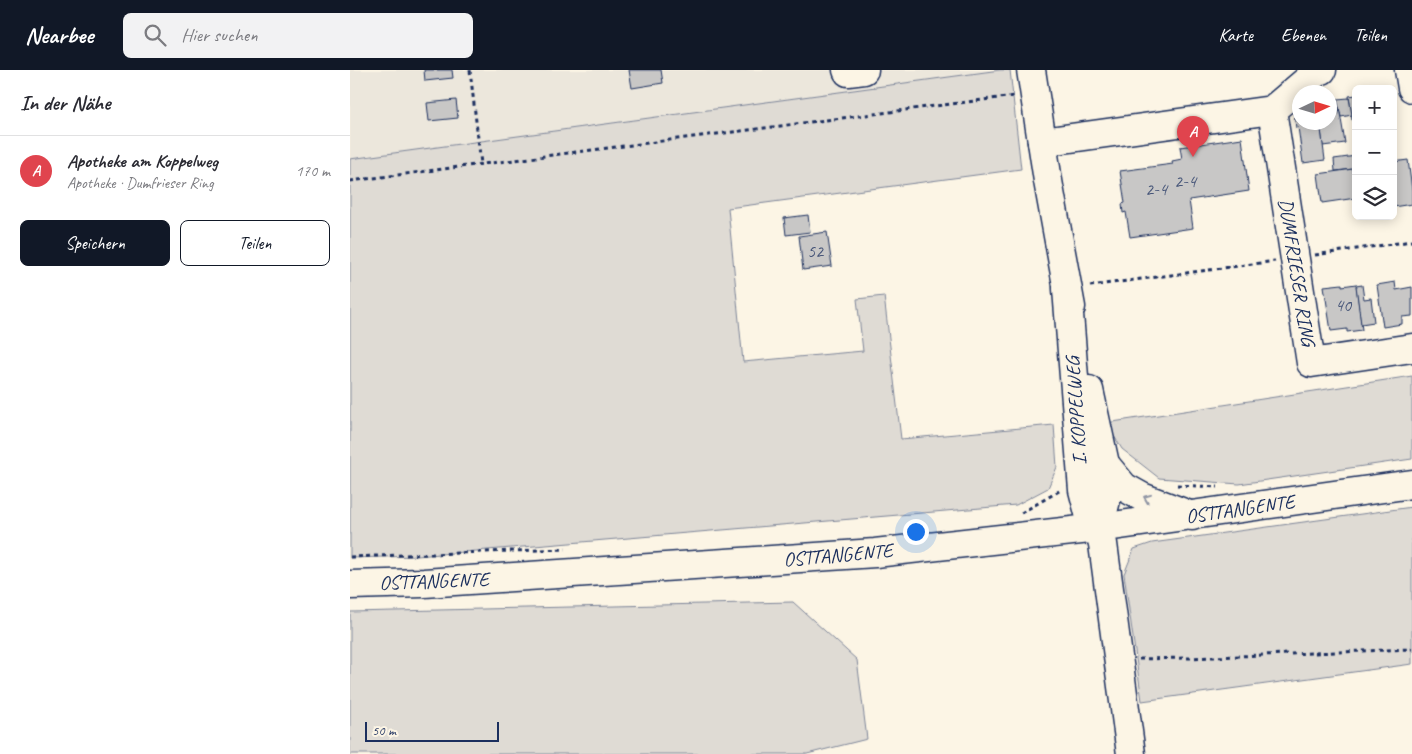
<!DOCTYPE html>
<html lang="de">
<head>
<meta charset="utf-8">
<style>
	:root { --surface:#fff; --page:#f2f2f3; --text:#2b2b33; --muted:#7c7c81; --line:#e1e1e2; --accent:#111827 }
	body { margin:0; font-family:Caveat,sans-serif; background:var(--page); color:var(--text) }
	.controls { position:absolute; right:15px; top:15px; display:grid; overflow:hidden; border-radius:8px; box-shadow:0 2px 12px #0003 }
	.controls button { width:45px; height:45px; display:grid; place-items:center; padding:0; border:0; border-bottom:1px solid var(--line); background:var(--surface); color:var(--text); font:25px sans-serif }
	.compass { position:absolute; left:942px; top:15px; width:45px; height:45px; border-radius:50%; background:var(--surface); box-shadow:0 2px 12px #0003; rotate:86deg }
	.scale { position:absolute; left:15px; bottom:12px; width:134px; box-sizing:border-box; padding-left:5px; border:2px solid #1b2f5e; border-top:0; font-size:14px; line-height:18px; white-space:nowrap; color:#1b2f5e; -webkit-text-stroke:4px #fcf5e5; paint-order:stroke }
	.you { position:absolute; left:565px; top:461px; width:18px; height:18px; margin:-12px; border:4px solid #fff; border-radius:50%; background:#1a73e8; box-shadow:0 0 0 8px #1a73e833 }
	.badge { display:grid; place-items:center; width:32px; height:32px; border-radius:50%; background:var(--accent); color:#fff; font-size:16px; font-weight:700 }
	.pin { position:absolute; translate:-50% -41px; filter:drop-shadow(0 1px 2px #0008) }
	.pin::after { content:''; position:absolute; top:26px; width:18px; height:15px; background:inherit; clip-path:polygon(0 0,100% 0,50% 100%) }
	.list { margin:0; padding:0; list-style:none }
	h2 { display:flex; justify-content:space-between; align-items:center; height:65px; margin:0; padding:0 20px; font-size:21px }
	h2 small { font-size:16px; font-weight:400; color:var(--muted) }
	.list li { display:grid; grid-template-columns:32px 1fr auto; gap:15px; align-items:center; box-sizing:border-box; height:70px; padding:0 20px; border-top:1px solid var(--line) }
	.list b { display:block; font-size:19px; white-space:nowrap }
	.list p { margin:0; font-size:16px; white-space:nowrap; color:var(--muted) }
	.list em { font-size:16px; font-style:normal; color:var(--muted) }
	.actions { display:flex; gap:10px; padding:15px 20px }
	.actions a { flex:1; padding:11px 0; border:1px solid var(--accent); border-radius:8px; text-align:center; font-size:18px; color:var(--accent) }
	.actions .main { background:var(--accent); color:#fff }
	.icon { flex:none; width:28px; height:28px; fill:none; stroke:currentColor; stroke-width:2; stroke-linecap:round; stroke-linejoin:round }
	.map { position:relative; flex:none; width:1062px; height:684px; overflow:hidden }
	header { display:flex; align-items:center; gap:30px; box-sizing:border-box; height:70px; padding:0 25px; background:var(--accent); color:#fff }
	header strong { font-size:24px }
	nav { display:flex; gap:28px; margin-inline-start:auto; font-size:18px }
	.search { width:350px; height:45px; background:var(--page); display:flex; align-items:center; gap:12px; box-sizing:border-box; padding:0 18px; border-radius:8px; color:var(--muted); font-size:19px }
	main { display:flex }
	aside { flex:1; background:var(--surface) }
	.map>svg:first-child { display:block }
	.built { fill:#ece7dc }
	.green { fill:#dfdbd4; stroke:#7d8599 }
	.building { fill:#c8c7c6; stroke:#1b2f5e }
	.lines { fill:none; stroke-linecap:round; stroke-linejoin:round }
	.minor-casing { stroke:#1b2f5e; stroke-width:31 }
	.major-casing { stroke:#1b2f5e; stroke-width:31 }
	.path { stroke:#1b2f5e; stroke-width:3; stroke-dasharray:4 4; stroke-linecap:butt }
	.minor { stroke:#fcf5e5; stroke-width:28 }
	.major { stroke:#fcf5e5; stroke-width:28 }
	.oneway { stroke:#8c92a2 }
	.labels { text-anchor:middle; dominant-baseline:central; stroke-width:5; stroke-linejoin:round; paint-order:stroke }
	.number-label { font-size:18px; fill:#465578 }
	.street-label { font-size:20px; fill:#1b2f5e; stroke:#fcf5e5 }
</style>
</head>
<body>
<header>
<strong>Nearbee</strong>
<div class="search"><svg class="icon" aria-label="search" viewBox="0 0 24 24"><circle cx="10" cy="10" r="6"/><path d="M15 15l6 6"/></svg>Hier suchen</div>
<nav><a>Karte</a><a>Ebenen</a><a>Teilen</a></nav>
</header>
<main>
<aside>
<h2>In der Nähe<small></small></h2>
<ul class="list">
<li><span class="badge" style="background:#e0444e">A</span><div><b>Apotheke am Koppelweg</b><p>Apotheke · Dumfrieser Ring</p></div><em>170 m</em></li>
</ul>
<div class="actions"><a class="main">Speichern</a><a>Teilen</a></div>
</aside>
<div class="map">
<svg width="1062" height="684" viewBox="0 0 1062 684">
	<rect width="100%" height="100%" fill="#fcf5e5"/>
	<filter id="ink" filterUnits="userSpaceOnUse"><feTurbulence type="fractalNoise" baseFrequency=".02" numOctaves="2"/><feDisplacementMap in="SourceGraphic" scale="10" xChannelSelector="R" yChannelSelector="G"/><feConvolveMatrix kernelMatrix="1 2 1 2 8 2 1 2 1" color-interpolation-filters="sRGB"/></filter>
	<g filter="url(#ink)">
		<!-- built -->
		<path class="built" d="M0,0H650L0,89Z"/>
		<!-- green -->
		<g class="green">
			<path d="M650,0H660L671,99L378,138L393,292L513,281L507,229L534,226L551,369L704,355L707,397L698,418L666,435L67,486L0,488V89Z"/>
			<path d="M1062,306V389L889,414L809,408L772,379L756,353Z"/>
			<path d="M1062,437V594L792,631L774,504L784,479L802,473Z"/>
			<path d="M443,532L507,590L517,669L457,684H0V542Z"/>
		</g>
		<!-- building -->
		<g class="building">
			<path d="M74,0H102L103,8L75,11Z"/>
			<path d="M279,0H311L313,13L282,18Z"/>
			<path d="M1006,25V49L1002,50L999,26Z"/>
			<path d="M999,28L1002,45L991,47L987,29Z"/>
			<path d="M106,30L108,48L79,51L77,33Z"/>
			<path d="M989,37L995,73L973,76L970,52H979V38Z"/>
			<path d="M949,42V52H970L975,90L953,93L948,57L946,58L944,43Z"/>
			<path d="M892,68L899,121L839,130L843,158L780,167L776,142L773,143L772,134L775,133L770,101L823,94L822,91L832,89L830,77Z"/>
			<path d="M1006,86V103H1004L1003,99L985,101L984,89Z"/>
			<path d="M1058,90L1062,120V134L1043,137V92Z"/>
			<path d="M1003,99L1006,128L972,133L968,104Z"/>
			<path d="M458,145L460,162L436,165L434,148Z"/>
			<path d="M477,162L482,196L453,200L449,166Z"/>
			<path d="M1045,212L1046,220L1062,217V246L1052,247V254L1033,257L1027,215Z"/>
			<path d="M992,214V216L1006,214L1012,260L997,262V259L981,261L974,216Z"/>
			<path d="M1012,215L1014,229L1021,228L1024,252L1011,254L1006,216Z"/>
		</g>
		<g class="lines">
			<!-- minor casing -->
			<g class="minor-casing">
				<g id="minor">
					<path d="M497,0L498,2L514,0"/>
					<path d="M681,0L698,111L721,237"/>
					<path d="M1059,0L1062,18"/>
					<path d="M922,40L961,293L1062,278"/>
					<path d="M692,72L922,40L968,1L972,0"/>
					<path d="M717,219L733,420L739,443L749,458L753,474L781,684"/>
					<path d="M739,320L755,394L759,418L749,458"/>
					<path d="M755,394L774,417L792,427L842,446"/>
				</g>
			</g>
			<!-- major casing -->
			<g class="major-casing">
				<path id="major" d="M0,515L74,513L525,483L749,458L1062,414"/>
			</g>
			<!-- path -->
			<g class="path">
				<path d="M120,0L131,94"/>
				<path d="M0,111L664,26"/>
				<path d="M965,185L1062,171"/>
				<path d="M740,216L925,191"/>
				<path d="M827,415L868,417"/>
				<path d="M671,443L711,420"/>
				<path d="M0,487L216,479"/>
				<path d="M789,589L839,588L1062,579"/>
			</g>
			<!-- minor -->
			<use href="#minor" class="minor"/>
			<!-- major -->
			<use href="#major" class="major"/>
		</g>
		<!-- one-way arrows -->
		<defs><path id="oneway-chevron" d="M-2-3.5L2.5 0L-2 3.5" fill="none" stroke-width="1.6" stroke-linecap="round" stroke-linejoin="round" transform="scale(1.25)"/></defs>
		<use class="oneway" href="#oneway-chevron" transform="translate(797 428) rotate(-158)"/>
	</g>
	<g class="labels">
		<!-- number labels -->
		<g class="number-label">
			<text x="835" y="111">2-4</text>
			<text x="806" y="119">2-4</text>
			<text x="465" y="181">52</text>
			<text x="993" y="235">40</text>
		</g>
		<!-- street labels -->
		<g class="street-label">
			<text transform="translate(947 202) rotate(81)">DUMFRIESER RING</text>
			<text transform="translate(726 341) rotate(-94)">I. KOPPELWEG</text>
			<text transform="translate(890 439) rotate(-8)">OSTTANGENTE</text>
			<text transform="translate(488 485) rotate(-5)">OSTTANGENTE</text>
			<text transform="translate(84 511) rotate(-2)">OSTTANGENTE</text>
		</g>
	</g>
</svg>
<div class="controls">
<button>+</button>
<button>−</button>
<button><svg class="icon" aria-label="layers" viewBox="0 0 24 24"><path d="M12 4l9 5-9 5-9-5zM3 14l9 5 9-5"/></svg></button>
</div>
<svg class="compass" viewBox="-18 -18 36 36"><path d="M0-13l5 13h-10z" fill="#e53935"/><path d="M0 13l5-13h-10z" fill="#7c7c81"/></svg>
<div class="scale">50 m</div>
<div class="you"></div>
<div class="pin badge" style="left:843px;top:87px;background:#e0444e">A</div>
</div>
</main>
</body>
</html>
